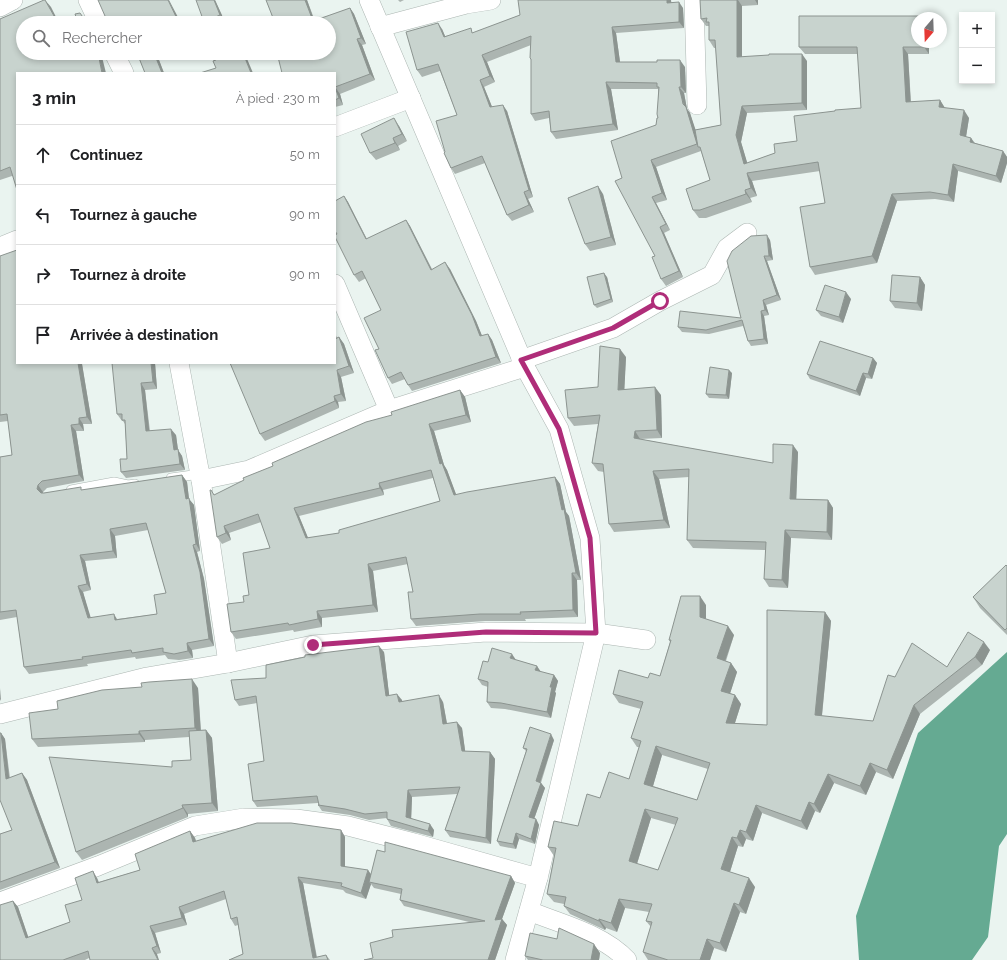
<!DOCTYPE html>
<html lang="fr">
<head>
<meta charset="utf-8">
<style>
	:root { --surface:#fff; --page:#f6f6f6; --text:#202124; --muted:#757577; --line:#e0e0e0 }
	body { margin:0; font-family:Raleway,sans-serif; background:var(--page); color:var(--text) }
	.controls { position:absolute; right:12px; top:12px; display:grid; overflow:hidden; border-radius:0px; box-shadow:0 2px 6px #0003 }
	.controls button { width:36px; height:36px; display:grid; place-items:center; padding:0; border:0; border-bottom:1px solid var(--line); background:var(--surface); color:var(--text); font:20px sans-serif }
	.compass { position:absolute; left:911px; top:12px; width:36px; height:36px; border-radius:50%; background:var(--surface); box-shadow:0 2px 6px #0003; rotate:199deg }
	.stop { position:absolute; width:12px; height:12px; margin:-9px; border:3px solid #af2d79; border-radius:50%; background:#fff }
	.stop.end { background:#af2d79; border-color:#fff; box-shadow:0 1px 4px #0008 }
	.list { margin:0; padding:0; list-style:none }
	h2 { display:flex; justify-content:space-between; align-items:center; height:52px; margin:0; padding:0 16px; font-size:17px }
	h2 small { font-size:13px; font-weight:400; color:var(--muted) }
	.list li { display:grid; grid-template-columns:26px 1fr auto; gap:12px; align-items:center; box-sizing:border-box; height:60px; padding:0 16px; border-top:1px solid var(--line) }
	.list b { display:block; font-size:15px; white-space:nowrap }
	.list em { font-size:13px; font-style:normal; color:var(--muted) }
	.icon { flex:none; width:22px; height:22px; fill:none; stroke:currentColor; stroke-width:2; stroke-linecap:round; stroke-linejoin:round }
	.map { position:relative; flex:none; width:1007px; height:960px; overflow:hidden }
	.search { position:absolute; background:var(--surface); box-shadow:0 2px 6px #0003; left:16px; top:16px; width:320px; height:44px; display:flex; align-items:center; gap:10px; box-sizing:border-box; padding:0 14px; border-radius:22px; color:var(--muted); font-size:15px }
	.panel { position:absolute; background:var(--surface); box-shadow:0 2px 6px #0003; left:16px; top:72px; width:320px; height:292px; border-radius:0px }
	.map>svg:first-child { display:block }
	.water { fill:#65aa92 }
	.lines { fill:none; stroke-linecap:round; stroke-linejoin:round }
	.service-casing { stroke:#acb6b2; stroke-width:10 }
	.minor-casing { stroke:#acb6b2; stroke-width:20 }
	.service { stroke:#fff; stroke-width:9 }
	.minor { stroke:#fff; stroke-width:19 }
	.wall { fill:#acb5b1; fill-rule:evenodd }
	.shaded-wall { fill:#8c9490 }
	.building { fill:#c8d3ce; stroke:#8c9490; fill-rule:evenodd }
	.route { stroke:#af2d79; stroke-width:5 }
</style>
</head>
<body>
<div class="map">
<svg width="1007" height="960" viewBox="0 0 1007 960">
	<rect width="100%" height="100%" fill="#eaf4f0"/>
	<!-- water -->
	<path class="water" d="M1007,652V834L999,846L988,937L972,960H859L856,916L918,733Z"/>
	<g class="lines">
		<!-- service casing -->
		<g class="service-casing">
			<g id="service">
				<path d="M171,478L200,474"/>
				<path d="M71,490L114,482L128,485L135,484"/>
			</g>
		</g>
		<!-- minor casing -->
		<g class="minor-casing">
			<g id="minor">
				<path d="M88,0L99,23"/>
				<path d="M369,0L525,367L559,429L590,538L596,633L538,878L515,960"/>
				<path d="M694,0L697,105"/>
				<path d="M0,7L13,0"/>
				<path d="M380,27L466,4L491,0"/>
				<path d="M114,53L124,73"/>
				<path d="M335,127L411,98"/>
				<path d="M0,247L17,240"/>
				<path d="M335,284L389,410"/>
				<path d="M521,360L613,328L660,301L712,275L727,248L747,233"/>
				<path d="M179,363L201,480L249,470L389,410L525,367"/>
				<path d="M201,480L228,663"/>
				<path d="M0,714L147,677L228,663L313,645L486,632L596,633L646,640"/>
				<path d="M0,902L98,866L195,826L244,818L296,819L348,826L414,843L538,878"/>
				<path d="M529,911C561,924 603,934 627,960"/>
			</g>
		</g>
		<!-- service -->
		<use href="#service" class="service"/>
		<!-- minor -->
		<use href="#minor" class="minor"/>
	</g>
	<!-- wall -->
	<g class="wall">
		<path d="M215,0L225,22L221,23H204V22Z"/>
		<path d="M266,0H307L315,21L350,8L354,14L366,44L362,45L375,80L340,94L343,105L335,107V73L329,53L275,23Z"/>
		<path d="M398,0H404L400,2Z"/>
		<path d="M671,0V2L683,8L684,28L616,33L620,62L685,67L686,93H684L687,109L690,113L695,130L721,125L716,48H714L709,40V26H706L701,19L700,0H758V5L742,6V57L807,61V110L747,113L741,142L747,163L775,153L797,141L861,108L858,54H805L799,47L924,16L925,18H917V42H929V54H908L911,102L940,100L944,107L969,118L966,137L971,138L975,143L1003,151L1007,157V163L1001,183L958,171L954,202L935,199L897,201L877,263L815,275L810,267L825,203L820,171L752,181L757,196L750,198L752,202L706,218H699L693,210L710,180L701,151L656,167L667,200L656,203L670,230L664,233L683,277L666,286L661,279L655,256L622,178L656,125L658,118V89H611L618,130L556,139L551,132L549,118L535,121L531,114V60L530,58L531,45L487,62L495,82L484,87L492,107L507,111L533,197L528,199L534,212L512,221L507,215L485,163L455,174L451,168L445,152L457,115L440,71L422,77L417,70L442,29L445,36L474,33L520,15Z"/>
		<path d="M51,7L23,53H75L78,58L102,57L17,73L12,176L0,180V19Z"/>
		<path d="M137,53H176L159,60L164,73H145Z"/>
		<path d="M399,126L407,141L398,146L400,150L376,160L370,153Z"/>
		<path d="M603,194L616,245L590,251L585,244Z"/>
		<path d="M344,196L348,202L367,239L406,220L410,226L432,269H450L476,321L482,336L488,334L492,340L501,363L412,391L408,385L405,379L392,384L388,378L379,349L381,310L366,278L359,282L354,275L337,234Z"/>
		<path d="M770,240L773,260L767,261L781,300L766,305L769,315L764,316L768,344L751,346L748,341L743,326L709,334L682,332L678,327L741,318Z"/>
		<path d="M0,256L17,363H85L82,364L92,424H83L84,431H76L84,481L47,488L42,493L83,490L182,475L187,482L189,499L194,505L200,551L197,552L204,579L214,646L192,650L193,658L179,660L168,659L165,655L136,659L135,657L87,664L88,666L29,674L24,667L17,617L0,620V457L12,455L8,421L0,422ZM148,530L166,593L157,614L117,619L90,618L83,592L91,590L85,561L117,558L115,536Z"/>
		<path d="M607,277L613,302L597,308L594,305Z"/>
		<path d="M920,277L925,285L922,311L895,308L890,301Z"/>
		<path d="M851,299L843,323L821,316L816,310Z"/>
		<path d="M335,333L337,338L339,337L344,344L354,373L341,377L346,401L338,402L339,408L265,441L260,434L335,363Z"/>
		<path d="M626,357L624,389L661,395L662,438L640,439L773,463L798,452L796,499L828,500L833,508L832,540L791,538L788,588L769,587L764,579L766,550L693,548L687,540L689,477L659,479L670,528L614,532L609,524L604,472L598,471L592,463L598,424L574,426L568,418Z"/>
		<path d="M873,358L877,363L872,379L866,378L860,396L810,379L807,374Z"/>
		<path d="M155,363L157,389L145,390L150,431L176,435L178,450L182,456L185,470L126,478L121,472L127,459L125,424L123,421H122L117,414Z"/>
		<path d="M732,373L729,399L709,398L706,394Z"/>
		<path d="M460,390L465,397L471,422L434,431L444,465L447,470L456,495L555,477L560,484L566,512L569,516L581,580H577L578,617L525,619L526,621H485L416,626L411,619L413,592L408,564L373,571L378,612L322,618V627L294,632L293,630L236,639L231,632L244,602L249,595L270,548L261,522L229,533L231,540L222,544L217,537L215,495L392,415ZM433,478L440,501L339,533L308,538L299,516L384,495L383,490Z"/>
		<path d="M1007,566V635L980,608L973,597Z"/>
		<path d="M706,605V619L734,635L726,661L731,663L737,672L730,693L735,695L741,704L735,723L767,725L825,612L831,621L822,716L873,721L895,677L947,667L990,650L982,665L920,714L893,779L876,772L866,795L834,783L820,813L815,811L807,830L762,813L753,841L746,839L743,847L738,846L730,872L755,887L746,914L740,912L726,952L714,948L710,960H648L643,952L651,927L646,921L649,912L625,908L617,932L606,928L605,930L570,914L564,906V904L554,902L547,894L554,856L548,847L578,826L600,798L629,779L639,747H637L631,738L641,709L619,703L613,694L648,678L660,676L670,642L669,640ZM662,755L708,769L697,800L653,786ZM651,818L676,825L658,870L637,864Z"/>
		<path d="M384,652L389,695L402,700V701L443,702L447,723L462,728L465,751L490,752L495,759L491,844L450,837L445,830L457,794L412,797L411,818L434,830L433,837L391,826L387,819V818L369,820L350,815L322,811L318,805H319L318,803L257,807L253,801L264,761L257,703L239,706L235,700L266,678Z"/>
		<path d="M516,660L537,666L540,672L554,675L558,681L555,692L556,693L551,718L505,709L491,708L487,702L488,687L482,685L478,679L488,662Z"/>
		<path d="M198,688L201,730H206L212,738L218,811L188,814V817L82,860L76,852L172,767L191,760L189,737L145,740V742L38,747L32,739L58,709Z"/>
		<path d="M1,733L5,739L10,778L22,773L27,780L60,868L0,890V834L12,830Z"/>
		<path d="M554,740L541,783L545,788L534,819H536L539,825L535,844L519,839L516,849L500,846L497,841L526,751L523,748Z"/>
		<path d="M341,830L345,837V867L371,874L511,876L515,883L502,919L507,925L495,960H364L373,958L469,922L404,906L400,900L401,894L374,888L371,884L366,899L346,893L343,890L303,883L317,957L326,955L330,960H229L243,954L238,925L235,926L231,919L226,899L184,914L187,925L155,933L161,953L157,954L89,958L85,960H0L13,901L18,907L28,937L70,922L82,900L97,878L99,882L140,870L190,831L195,838L196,841Z"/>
		<path d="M600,953L599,960H528L525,956Z"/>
	</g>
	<!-- shaded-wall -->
	<g class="shaded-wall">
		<path d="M45,0L51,7L59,23H58Z"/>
		<path d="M168,0H169L181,23H179Z"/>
		<path d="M214,0H215L225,22L220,15Z"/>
		<path d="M305,0H307L315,23L313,21Z"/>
		<path d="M667,0H671L672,9L667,3Z"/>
		<path d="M737,0H738L742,6V65L737,57Z"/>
		<path d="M755,0H758V5Z"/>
		<path d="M679,2L683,8L684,28L679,22Z"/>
		<path d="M350,8L354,14L366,44L361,38Z"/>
		<path d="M438,23L442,29L448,43L444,37Z"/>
		<path d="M612,27L616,33L621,69L616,62Z"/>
		<path d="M357,39L362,45L375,80L370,74Z"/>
		<path d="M924,42H929V54L924,47Z"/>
		<path d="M903,47L908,54L911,109L906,102Z"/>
		<path d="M98,53H99L102,57L106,73H102Z"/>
		<path d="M154,53L159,60L164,73H162Z"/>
		<path d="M243,53H244L245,54L253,73H251Z"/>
		<path d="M802,54L807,61V110L802,103Z"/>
		<path d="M482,55L487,62L495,82L490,76Z"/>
		<path d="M680,60L685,67L686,93L681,87Z"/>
		<path d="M480,80L484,87L495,114L490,107Z"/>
		<path d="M606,82L611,89L618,130L613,124Z"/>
		<path d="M335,87L340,94L343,105L339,98Z"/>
		<path d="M679,87L684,93L687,109L690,113L702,149L697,144L682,99Z"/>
		<path d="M940,100L945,108L939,107Z"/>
		<path d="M503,105L507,111L533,197L529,190Z"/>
		<path d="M742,106L747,113L741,142L750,172L744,164L736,135Z"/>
		<path d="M964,110L969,118L965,143L960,135Z"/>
		<path d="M394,118L399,126L407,141L402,134Z"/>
		<path d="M393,138L398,146L400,150L395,143Z"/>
		<path d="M971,138L976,146L970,142Z"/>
		<path d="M1003,151L1007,157V163L1001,183L996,176Z"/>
		<path d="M651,160L656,167L667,200L662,193Z"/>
		<path d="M953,164L958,171L954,202L948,195Z"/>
		<path d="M747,173L752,181L757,196L751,188Z"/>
		<path d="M598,186L603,194L616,245L611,237Z"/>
		<path d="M745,190L750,198L752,202L746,194Z"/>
		<path d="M524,192L528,199L534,212L529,205Z"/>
		<path d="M892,194L897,201L877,263L872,256Z"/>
		<path d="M344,196L348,202L370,246L366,239Z"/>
		<path d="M652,197L656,203L670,230L666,224Z"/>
		<path d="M406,220L410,226L435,276L431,270Z"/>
		<path d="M660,227L664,233L683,277L679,271Z"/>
		<path d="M767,235L770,240L773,260L769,256Z"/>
		<path d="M764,256L767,261L781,300L777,295Z"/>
		<path d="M445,262L450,269L476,321L485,343L480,336Z"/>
		<path d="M604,273L607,277L613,302L611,299Z"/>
		<path d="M920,277L925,285L922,311L917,303Z"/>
		<path d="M846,292L851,299L843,323L839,317Z"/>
		<path d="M763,300L766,305L769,315L765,310Z"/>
		<path d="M761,311L764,316L768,344L764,339Z"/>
		<path d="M488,334L492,340L501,363L496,357Z"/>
		<path d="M339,337L344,344L354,373L349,366Z"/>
		<path d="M620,349L626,357L624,398L618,390Z"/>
		<path d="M873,358L877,363L872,379L868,374Z"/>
		<path d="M78,363H81L82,364L92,424L87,417Z"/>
		<path d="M151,363H155L157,389L153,382Z"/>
		<path d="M337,370L341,377L346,401L341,394Z"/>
		<path d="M729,370L732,373L729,399L726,395Z"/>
		<path d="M863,373L866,378L860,396L856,391Z"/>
		<path d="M141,383L145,390L150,438L146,431Z"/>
		<path d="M655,387L661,395L662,438L657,430Z"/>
		<path d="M460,390L465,397L471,422L466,415Z"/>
		<path d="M334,396L338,402L339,408L335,401Z"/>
		<path d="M79,418L83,424L84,431L79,424Z"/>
		<path d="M429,424L434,431L444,465L447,470L459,502L454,495L440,464Z"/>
		<path d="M71,425L76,431L84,481L79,475Z"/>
		<path d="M171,429L176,435L178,450L182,456L185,470L180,464L174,450Z"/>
		<path d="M635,431L640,439V446L634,438Z"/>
		<path d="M793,445L798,452L796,507L790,499Z"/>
		<path d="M653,471L659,479L670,528L664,520Z"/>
		<path d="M182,475L187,482L189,499L194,505L200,551L196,544L186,499Z"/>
		<path d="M555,477L560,484L566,512L569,516L581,580L576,573Z"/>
		<path d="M379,483L383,490L384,495L380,488Z"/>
		<path d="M38,485L43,492L42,495L37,489Z"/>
		<path d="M828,500L833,508L832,540L827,532Z"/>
		<path d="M294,508L299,516L311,545L306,538Z"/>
		<path d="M224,526L229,533L231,540L226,533Z"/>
		<path d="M110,529L115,536L117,558L113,551Z"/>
		<path d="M785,530L791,538L788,588L782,580Z"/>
		<path d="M193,545L197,552L204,579L214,646L209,639Z"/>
		<path d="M80,555L85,561L91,590L87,584Z"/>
		<path d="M368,564L373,571L378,612L373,605Z"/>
		<path d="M572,573L577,580L578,617L573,610Z"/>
		<path d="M78,586L83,592L93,625L88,618Z"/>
		<path d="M700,596L706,605V626L700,617Z"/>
		<path d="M317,611L322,618V627L318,619Z"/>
		<path d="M825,612L831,621L821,724L815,715Z"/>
		<path d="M114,614L118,621L115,620Z"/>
		<path d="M728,626L734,635L723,667L717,658Z"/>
		<path d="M984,642L990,650L982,665L975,657Z"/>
		<path d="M187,643L192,650L193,658L188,651Z"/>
		<path d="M379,646L384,652L390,702L386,696Z"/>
		<path d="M512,654L516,660L510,658Z"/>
		<path d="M731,663L737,672L728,700L721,691Z"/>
		<path d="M537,666L541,672L535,670Z"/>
		<path d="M554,675L558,681L555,692L556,693L551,718L547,712L550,687Z"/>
		<path d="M192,679L198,688L201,736L195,728Z"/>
		<path d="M0,688L1,701L0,699Z"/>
		<path d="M397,694L402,700L403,708L399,702Z"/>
		<path d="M439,695L443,702L448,730L443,724Z"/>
		<path d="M735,695L741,704L732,732L726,723Z"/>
		<path d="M914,705L920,714L893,779L887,770Z"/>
		<path d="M457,722L462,728L466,757L462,751Z"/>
		<path d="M206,730L212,738L218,811L212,803Z"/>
		<path d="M139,731L145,740V742L139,734Z"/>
		<path d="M1,733L5,739L10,786L6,779Z"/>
		<path d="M551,734L554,740L539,786L536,781Z"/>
		<path d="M656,746L662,755L651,793L644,784Z"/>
		<path d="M490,752L495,759L491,844L486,838Z"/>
		<path d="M870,763L876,772L866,795L860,786Z"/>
		<path d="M22,773L27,780L60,868L55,862Z"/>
		<path d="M828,774L834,783L820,813L814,804Z"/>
		<path d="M541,783L545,788L533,822L529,817Z"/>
		<path d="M408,790L412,797L411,823L406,817Z"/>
		<path d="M809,802L815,811L807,830L801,821Z"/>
		<path d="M182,805L188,814V817L183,808Z"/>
		<path d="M756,805L762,813L753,841L746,832Z"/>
		<path d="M645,809L651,818L635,870L629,861Z"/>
		<path d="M536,819L539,825L535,844L531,839Z"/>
		<path d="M430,824L434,830L433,837L428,831Z"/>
		<path d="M341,830L345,837V873L341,866Z"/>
		<path d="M740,830L746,839L743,847L737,838Z"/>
		<path d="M190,831L195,838L198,849L193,842Z"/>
		<path d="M516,833L519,839L516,849L513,844Z"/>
		<path d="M732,837L738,846L728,878L721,869Z"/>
		<path d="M368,870L373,877L369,882L371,884L366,899L361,893Z"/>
		<path d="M93,871L97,878L101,890L97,883Z"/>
		<path d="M511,876L515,883L502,919L507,925L495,960H488L495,920Z"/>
		<path d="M298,877L303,883L317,960L313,958Z"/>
		<path d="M749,878L755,887L746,914L739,905Z"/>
		<path d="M619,899L625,908L617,932L611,923Z"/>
		<path d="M13,901L18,907L31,945L26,938Z"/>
		<path d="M734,903L740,912L726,952L720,943Z"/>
		<path d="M179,907L184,914L187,925L182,918Z"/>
		<path d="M599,919L606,928L605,930L599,921Z"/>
		<path d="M150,926L155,933L161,953L157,946Z"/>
		<path d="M707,939L714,948L710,960H700Z"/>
		<path d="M594,944L600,953L599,960H591Z"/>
		<path d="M152,948L157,954L159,960H158Z"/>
	</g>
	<!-- building -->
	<g class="building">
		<path d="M44,0H45L58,23H23V53H74L77,59L90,53H98L102,73H17V190L10,167L0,171V19Z"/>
		<path d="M98,0H168L179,23H101L103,21L105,16Z"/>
		<path d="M196,0H214L220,15L204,22Z"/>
		<path d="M266,0H305L313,21L350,8L361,38L357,39L370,74L335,87L339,98L335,100V73H282L277,53H329V23H275Z"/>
		<path d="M518,0H667V3L679,2V22L612,27L616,62H657V60H680L681,87H679L682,99L683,104L686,107L697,144L651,160L662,193L652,197L666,224L660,227L679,271L661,279L652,257L655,256L615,181L622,178L611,141L656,125L657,118H658L657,114L659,87H657V83L606,82L613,124L551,132L549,111L531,114V59L530,58L531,36L482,55L490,76L480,80L490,107L503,105L529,190L524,192L529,205L507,215L482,156L451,168L444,153L445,152L436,121L457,115L438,64L417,70L406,32L438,23L444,37L471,28L472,33L520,15Z"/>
		<path d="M700,0H737V57L769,55V54H802V103L742,106L736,135L744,164L775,153L774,144L797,141L794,116L835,111V110L861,108L857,47H799V16H924V18H917V42H924V47H903L906,102L940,100L939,107L964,110L960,135L971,138L970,142L1003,151L996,176L953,164L948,195L930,192L892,194L872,256L810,267L800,207L825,203L818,162L747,173L751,188L745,190L746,194L700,210H693L686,189L710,180L700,147H698L695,130L721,125L715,40H709V22H706L707,18L701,19Z"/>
		<path d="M80,13L87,23H78L75,14Z"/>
		<path d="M137,53H154L162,73H145Z"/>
		<path d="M224,53H243L251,73H200L216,68L213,61L216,60L215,57Z"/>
		<path d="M394,118L402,134L393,138L395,143L370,153L361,134Z"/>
		<path d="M598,186L611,237L585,244L568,198Z"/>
		<path d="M344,196L366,239L406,220L431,270L445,262L472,315L480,336L488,334L496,357L408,385L401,372L388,378L375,350L379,349L364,318L381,310L362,271L354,275L335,237V235L337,234L335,231V201Z"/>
		<path d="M767,235L769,256H764L777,295L763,300L765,310L761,311L764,339L748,341L742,320L706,330L678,327L680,311L741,318L727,261L732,251L751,236Z"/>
		<path d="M17,250V363H78L87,417L79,418V424L71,425L79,475L42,481L38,485L37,489L41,493H44L81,487V490L182,475L186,499L189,498L196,544L193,545L200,572L209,639L187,643L188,651L174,654L163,652V648L132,653L131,650L82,657L83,659L24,667L16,610L0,612V457L12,455L7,414L0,415V256ZM146,523L166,593L154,595L157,614L115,620L114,614L88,618L78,586L87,584L80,555L113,551L110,529Z"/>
		<path d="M604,273L611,299L594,305L587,277Z"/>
		<path d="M892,275L920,277L917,303L890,301Z"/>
		<path d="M825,285L846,292L839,317L816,310Z"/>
		<path d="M339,337L349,366L337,370L341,394L334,396L335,401L260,434L230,363H335V339Z"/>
		<path d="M820,341L873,358L868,374L863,373L856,391L807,374Z"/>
		<path d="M600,346L620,349L618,390L655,387L657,430L635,431L634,438L773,463V444L793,445L790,499L828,500L827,532L785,530L782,580L764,579L766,542L687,540L689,469L653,471L664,520L609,524L603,464L592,463L600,415L568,418L565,390L598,387Z"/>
		<path d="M112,363H151L153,382L141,383L146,431L171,429L174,450L178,449L180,464L121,472L120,459H127L125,420H122V414H117Z"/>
		<path d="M710,367L729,370L726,395L706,394Z"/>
		<path d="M460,390L466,415L429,424L440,464L442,463L454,495L467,492L555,477L562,510L564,509L576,573H572L573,610L520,612L521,614H480L411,619L408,592H413L406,557L368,564L373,605L317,611L318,619L289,625L288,623L231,632L227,604L244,602L243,596L249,595L243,553L270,548L258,514L224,526L226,533L217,537L210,490H211L214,495L244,480L243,478L273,466L272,463L366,422L392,415L391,412ZM431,470L440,501L339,530V533L306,538L294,508L380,488L379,483Z"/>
		<path d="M1006,565L1007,566V628L1005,630L973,597Z"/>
		<path d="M681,596H700V617L728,626L717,658L731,663L721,691L735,695L726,723L767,725V610L825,612L815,715L873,721L888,675L895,677L912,643L947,667L968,632L984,642L975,657L914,705L887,770L870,763L860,786L828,774L814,804L809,802L801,821L756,805L746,832L740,830L737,838L732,837L721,869L749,878L739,905L734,903L720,943L707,939L700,960H668L643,952L652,922L646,921L652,904L619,899L611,923L599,919V921L564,906L566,897L547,894L556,848L548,847L554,821L578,826L587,794L600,798L609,772L629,779L641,741L631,738L643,702L613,694L619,670L648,678L650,673L660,676L671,640H669ZM656,746L710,763L697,800L644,784ZM645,809L678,818L658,870L629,861Z"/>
		<path d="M379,646L386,696L397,694L399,702L439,695L443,724L457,722L462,751L490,752L486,838L445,830L460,787L408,790L406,817L430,824L428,831L387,819V812L365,814L345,809L318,805H319L317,796L253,801L248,764L264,761L256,696L235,700L231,680L266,678V665L305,657V655Z"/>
		<path d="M492,648L512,654L510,658L537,666L535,670L554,675L550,687H552L547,712L501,703L487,702L488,682L478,679L483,661L488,662Z"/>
		<path d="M192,679L195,728L139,731V734L32,739L29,713L58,709L57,701L102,690L142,687L141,683L149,682Z"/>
		<path d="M530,727L551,734L536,781L541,783L529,817L536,819L531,839L516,833L513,844L497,841L527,749L523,748Z"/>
		<path d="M206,730L212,803L182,805L183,808L76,852L49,757L172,767V761L191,760L189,731Z"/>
		<path d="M0,733H1L6,779L22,773L55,862L0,882V834L12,830L0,800Z"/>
		<path d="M257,823H291L341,830V866L368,870L361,893L341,886L342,883L298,877L313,958L326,955L328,960H229L243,954L237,917L231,919L224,891L179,907L182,918L150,926L157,946L152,948L158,960H90L88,951L63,960H0V905L13,901L26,938L70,922L65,905L82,900L75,878L93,871L97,883L140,870L135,854L190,831L193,842Z"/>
		<path d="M385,842L511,876L495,920L502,919L488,960H364L373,958L370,943L393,937L392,930L485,921L400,900L402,889L369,882L377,850L385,852Z"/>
		<path d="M559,928L594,944L591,960H543L525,956L530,933L557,939Z"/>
	</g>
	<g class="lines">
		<!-- route -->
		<path class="route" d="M313,645L486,632L596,633L590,538L559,429L521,360L613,328L660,301"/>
	</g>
</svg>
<div class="controls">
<button>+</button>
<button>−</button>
</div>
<svg class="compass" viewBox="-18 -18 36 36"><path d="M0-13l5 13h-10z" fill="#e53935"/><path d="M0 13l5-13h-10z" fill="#757577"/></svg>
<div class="stop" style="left:660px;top:301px"></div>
<div class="stop end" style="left:313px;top:645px"></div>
<div class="search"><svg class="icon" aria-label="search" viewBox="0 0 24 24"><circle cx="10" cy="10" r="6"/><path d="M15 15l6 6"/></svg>Rechercher</div>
<section class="panel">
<h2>3 min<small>À pied · 230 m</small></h2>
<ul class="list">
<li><svg class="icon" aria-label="ahead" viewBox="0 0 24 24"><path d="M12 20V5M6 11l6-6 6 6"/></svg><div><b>Continuez</b></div><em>50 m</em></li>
<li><svg class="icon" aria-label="left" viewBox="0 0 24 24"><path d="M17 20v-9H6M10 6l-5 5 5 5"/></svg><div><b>Tournez à gauche</b></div><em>90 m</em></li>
<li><svg class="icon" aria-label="right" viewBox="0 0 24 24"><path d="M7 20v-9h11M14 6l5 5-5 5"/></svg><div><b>Tournez à droite</b></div><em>90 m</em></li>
<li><svg class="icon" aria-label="arrive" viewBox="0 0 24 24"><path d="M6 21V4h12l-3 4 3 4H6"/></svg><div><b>Arrivée à destination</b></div></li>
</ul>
</section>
</div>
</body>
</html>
